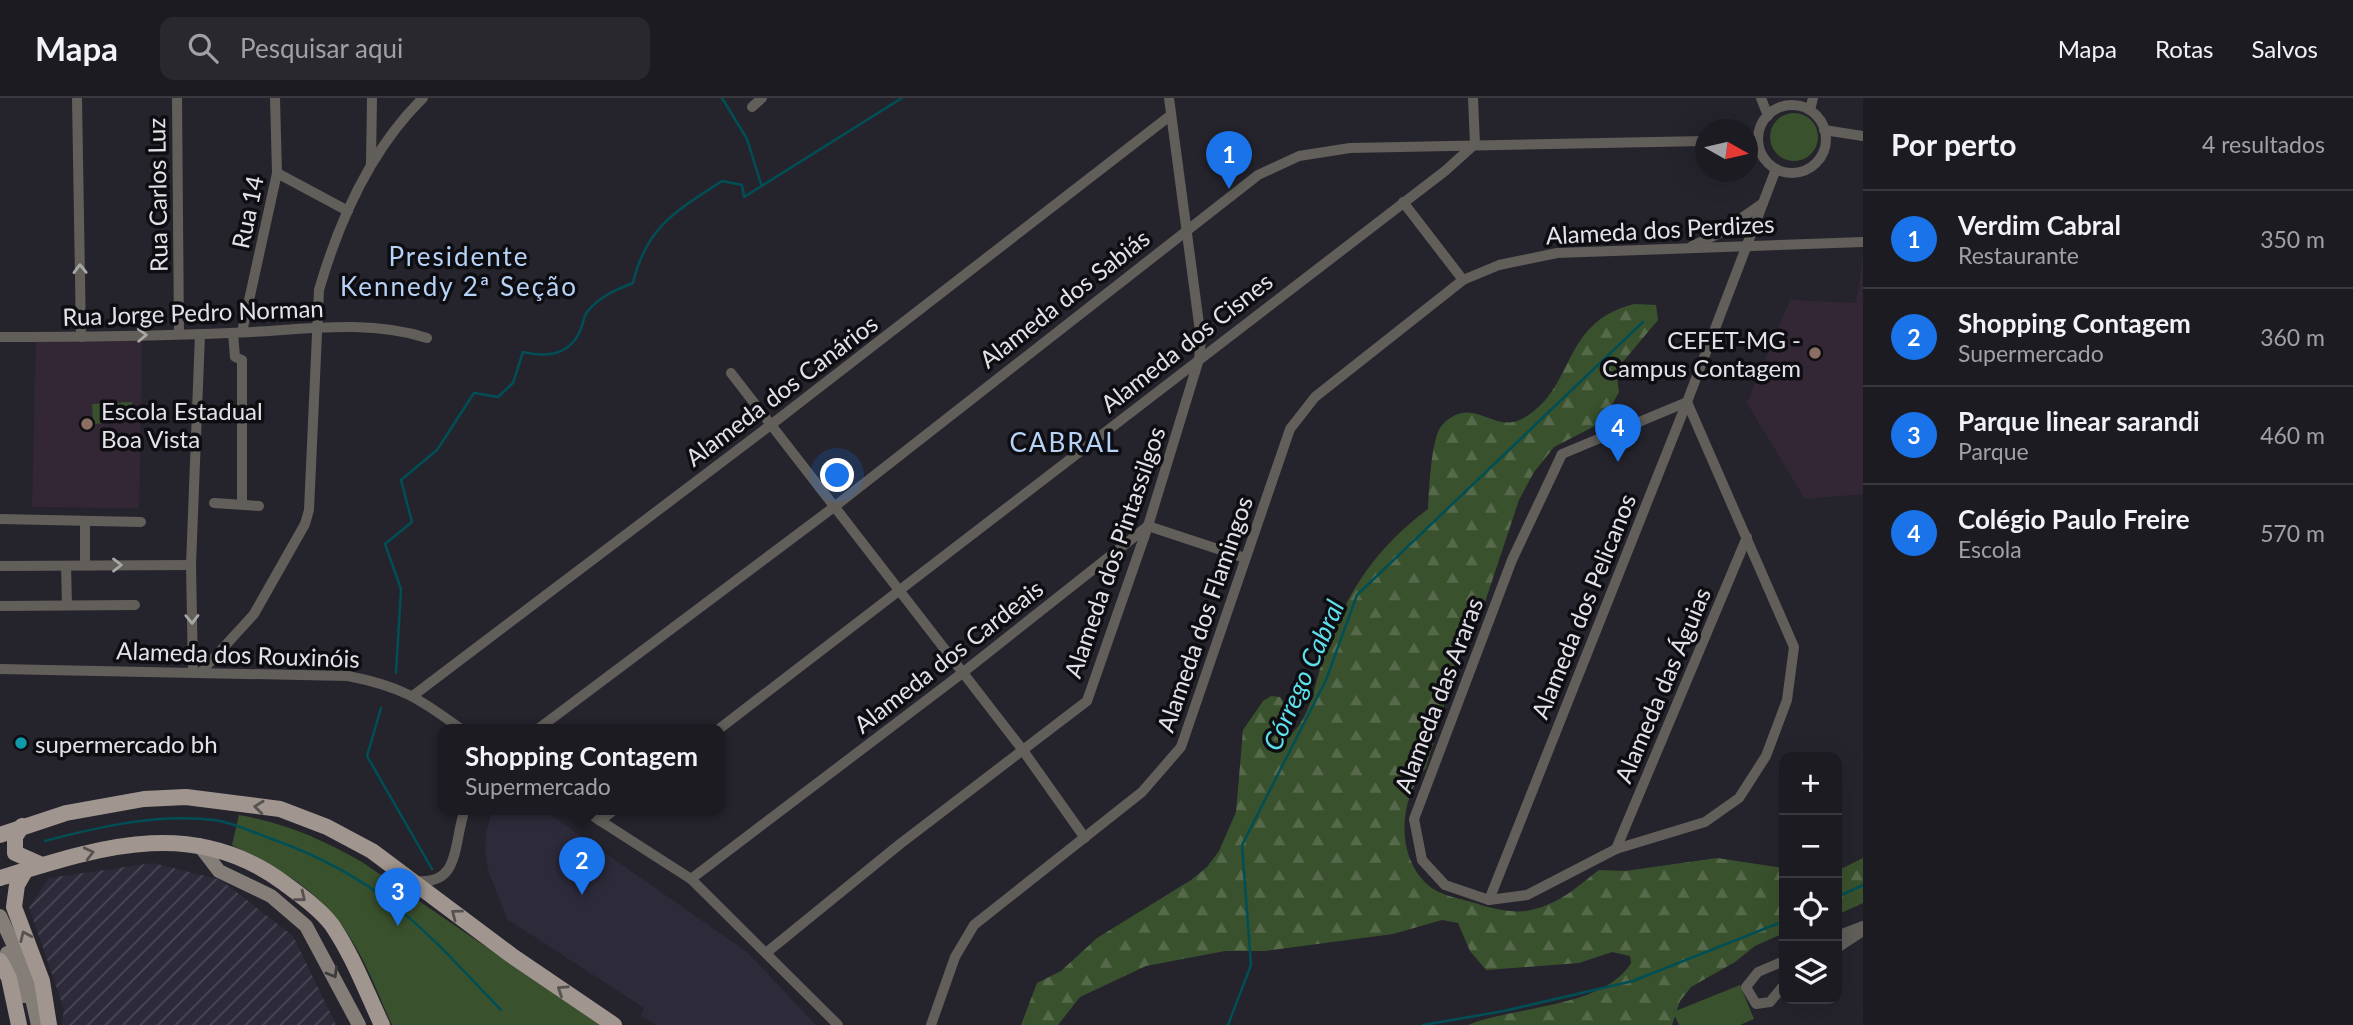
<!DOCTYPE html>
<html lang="pt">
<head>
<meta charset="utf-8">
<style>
	:root { --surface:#1c1b22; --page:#29282f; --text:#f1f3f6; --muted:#a0a1a5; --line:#3a3940; --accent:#1a73e8 }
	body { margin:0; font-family:Lato,sans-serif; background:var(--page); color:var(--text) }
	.controls { position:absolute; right:21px; bottom:21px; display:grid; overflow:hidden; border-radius:14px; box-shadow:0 7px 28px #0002 }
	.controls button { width:63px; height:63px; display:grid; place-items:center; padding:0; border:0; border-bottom:2px solid var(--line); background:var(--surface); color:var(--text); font:35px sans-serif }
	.compass { position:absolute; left:1695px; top:21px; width:63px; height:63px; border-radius:50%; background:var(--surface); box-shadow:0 7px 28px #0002; rotate:98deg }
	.you { position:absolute; left:838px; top:378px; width:24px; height:24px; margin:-18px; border:5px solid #fff; border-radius:50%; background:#1a73e8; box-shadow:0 0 0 10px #1a73e833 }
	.badge { display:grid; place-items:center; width:46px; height:46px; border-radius:50%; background:var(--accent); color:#fff; font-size:23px; font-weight:700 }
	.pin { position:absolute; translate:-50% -58px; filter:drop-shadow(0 2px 4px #0008) }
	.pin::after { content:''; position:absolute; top:37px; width:24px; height:21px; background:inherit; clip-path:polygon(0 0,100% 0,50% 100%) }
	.popup { position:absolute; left:438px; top:626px; width:287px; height:91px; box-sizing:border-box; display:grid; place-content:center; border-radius:14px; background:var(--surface); filter:drop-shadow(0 2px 5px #0005); font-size:23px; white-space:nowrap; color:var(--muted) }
	.popup b { font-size:26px; color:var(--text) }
	.popup::after { content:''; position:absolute; left:50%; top:100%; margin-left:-14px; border:14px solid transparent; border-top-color:var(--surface) }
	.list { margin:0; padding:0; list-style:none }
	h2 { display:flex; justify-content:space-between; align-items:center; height:91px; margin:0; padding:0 28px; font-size:30px }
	h2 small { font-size:23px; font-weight:400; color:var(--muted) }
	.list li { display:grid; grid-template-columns:46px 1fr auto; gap:21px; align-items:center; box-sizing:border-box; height:98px; padding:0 28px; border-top:2px solid var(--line) }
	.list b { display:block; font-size:26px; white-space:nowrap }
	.list p { margin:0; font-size:23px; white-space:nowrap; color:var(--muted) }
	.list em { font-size:23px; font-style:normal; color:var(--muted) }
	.icon { flex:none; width:38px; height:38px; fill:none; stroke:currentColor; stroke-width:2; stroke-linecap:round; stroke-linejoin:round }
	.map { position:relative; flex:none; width:1863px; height:927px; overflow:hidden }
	header { display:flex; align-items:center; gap:42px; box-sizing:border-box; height:98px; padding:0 35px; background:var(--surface); border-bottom:2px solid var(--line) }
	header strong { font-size:33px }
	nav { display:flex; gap:38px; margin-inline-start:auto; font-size:24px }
	.search { width:490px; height:63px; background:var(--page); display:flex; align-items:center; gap:18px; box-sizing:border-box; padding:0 24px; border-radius:14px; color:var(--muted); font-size:26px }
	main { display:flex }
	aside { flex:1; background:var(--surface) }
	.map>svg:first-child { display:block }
	.built { fill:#2d2a3a }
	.industrial { fill:url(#industrial-furrows) }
	.education { fill:#342735 }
	.forest { fill:url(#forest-firs) }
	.green { fill:#3a512d }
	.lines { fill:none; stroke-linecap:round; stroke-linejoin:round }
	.stream { stroke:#004f56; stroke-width:2.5 }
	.street { stroke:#625e5a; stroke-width:10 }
	.secondary { stroke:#857e78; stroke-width:14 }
	.primary { stroke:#a0968f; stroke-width:16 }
	.oneway { stroke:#a9a7a8 }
	.oneway2 { stroke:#575250 }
	.oneway3 { stroke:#3e3a3b }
	.education-dot { fill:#8d6e63; stroke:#0e0d12; stroke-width:2.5 }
	.culture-dot { fill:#0f9aa8; stroke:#0e0d12; stroke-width:2.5 }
	.labels { text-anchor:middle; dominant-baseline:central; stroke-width:7; stroke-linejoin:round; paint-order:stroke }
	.street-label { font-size:24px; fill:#e3e2e8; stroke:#0e0d12 }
	.poi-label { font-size:24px; fill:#e3e2e8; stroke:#0e0d12; text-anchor:start }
	.neighbourhood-label { font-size:26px; letter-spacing:2px; fill:#b6d2f7; stroke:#0e0d12 }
	.water-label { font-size:26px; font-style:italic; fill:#5de0ec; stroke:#0e0d12 }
</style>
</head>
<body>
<header>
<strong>Mapa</strong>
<div class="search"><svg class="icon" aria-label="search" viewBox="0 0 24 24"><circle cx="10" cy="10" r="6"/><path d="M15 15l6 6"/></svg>Pesquisar aqui</div>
<nav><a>Mapa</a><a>Rotas</a><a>Salvos</a></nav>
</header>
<main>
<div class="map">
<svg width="1863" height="927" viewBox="0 0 1863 927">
	<defs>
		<pattern id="industrial-furrows" width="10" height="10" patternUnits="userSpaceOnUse" patternTransform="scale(1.75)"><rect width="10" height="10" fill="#2d2a3a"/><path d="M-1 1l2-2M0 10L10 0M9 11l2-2" fill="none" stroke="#4b4956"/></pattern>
		<pattern id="forest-firs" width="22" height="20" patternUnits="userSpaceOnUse" patternTransform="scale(1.75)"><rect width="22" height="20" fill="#3a512d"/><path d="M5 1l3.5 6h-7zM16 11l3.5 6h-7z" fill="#566a4b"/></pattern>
	</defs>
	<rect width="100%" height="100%" fill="#25242d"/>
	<!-- built -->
	<path class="built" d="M493,711H542L747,854L816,927H656L641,918L644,910L507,821L488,772L485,754L486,734Z"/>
	<!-- industrial -->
	<path class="industrial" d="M153,765L221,782L293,838L336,927H62L64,911L29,809L49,780Z"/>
	<!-- education -->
	<g class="education">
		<path d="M1863,157V396L1805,401L1747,305L1790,202L1856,205Z"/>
		<path d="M36,243H142L139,410L32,409Z"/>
	</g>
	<!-- forest -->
	<g class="forest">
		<path d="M1634,206L1656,207L1658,222L1616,272L1619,294L1609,312L1593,329L1554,349L1534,374L1519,402L1479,522L1452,580L1426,670C1399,700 1395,758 1428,787C1440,798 1463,801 1478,806C1493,811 1516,816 1531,812C1559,806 1577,789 1599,772L1625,773L1717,760L1784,770V835L1755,848L1735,864L1691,889L1680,903L1672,927H1468C1513,908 1604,910 1631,865L1630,858L1612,854L1579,865L1486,872L1470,853L1458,825L1442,822L1393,836L1264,853H1225L1146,868L1080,899L1058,927H1021L1037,885L1061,873L1097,840L1191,782L1207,769L1219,753L1236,714L1243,632L1263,603L1271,598L1280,599L1288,612L1284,634L1288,639C1313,619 1315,580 1326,552C1349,491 1376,450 1428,411C1429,393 1431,339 1442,327C1473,295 1492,336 1522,321C1577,291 1559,225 1634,206Z"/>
		<path d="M1863,760V805L1837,817V773Z"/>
	</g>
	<!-- green -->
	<g class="green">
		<circle cx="1794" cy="39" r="24"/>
		<path d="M132,304L134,323L93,326L92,306Z"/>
		<path d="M239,717C285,725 322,741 362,764L600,927H392C375,889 359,844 330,813C304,784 267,764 232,747Z"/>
		<path d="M1740,887L1754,921L1740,927H1679L1673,914Z"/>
	</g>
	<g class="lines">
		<!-- stream -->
		<g class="stream">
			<path d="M722,0L747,41L761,86"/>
			<path d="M396,575L401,491L385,446L412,424L401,382L437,352L474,295L498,299L513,285L523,254C544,259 568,258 579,235C583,228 583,220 587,214C599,199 615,192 633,185C646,129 676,113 722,83L742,87L744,99L902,0"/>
			<path d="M381,610L367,658L432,771"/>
			<path d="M45,743C98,729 158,715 214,722C232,724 252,734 269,740C380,779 423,830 501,912"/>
			<path d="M1837,799L1863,787"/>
			<path d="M1228,927L1251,867L1242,747L1326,582L1357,497L1643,224"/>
			<path d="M1423,927L1504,913L1633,883L1784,823"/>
		</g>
		<!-- street -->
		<g class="street">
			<path d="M77,0L81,239"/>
			<path d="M177,0L179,236"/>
			<path d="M1761,0L1768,18"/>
			<circle cx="1792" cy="41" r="34"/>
			<path d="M752,9L762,0"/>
			<path d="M1810,12L1813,0"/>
			<path d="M1824,32L1863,38"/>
			<path d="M371,66L372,0"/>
			<path d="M277,75L348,113"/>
			<path d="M1403,104L1463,182"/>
			<path d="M1692,148L1720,135L1763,105"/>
			<path d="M242,234L277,75L275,0"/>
			<path d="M233,235L235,259L242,262V406"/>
			<path d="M0,239C77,239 154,238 230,235C295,233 364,220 427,240"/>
			<path d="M731,275L1022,651L1085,740"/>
			<path d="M1687,304L1794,549L1787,602L1766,658L1739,700L1705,724L1616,751L1527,797L1489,802L1445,787L1422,762L1414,721L1512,462L1562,356Z"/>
			<path d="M214,405L259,408"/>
			<path d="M0,421L141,424"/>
			<path d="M85,423V467"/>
			<path d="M0,468L191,467"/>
			<path d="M66,468L67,507"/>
			<path d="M0,508L135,507"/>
			<path d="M0,571L348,578C400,588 419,600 461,631"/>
			<path d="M193,574L191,467L200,236"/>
			<path d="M201,574L254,516L305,426L309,412L319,192C339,123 371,51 423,0"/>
			<path d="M414,597L772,326L1171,17"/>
			<path d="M538,631L834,409L1258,77L1299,58L1350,50L1706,43"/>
			<path d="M719,631L1445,73L1475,46L1473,0"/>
			<path d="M582,711L691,781L838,927"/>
			<path d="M600,723L615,711"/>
			<path d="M1616,751L1747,439"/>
			<path d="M691,781L961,576L1148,428L1245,460"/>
			<path d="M417,783C461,787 453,745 465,711"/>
			<path d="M1489,802L1687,304L1776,71"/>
			<path d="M1837,838L1863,828"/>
			<path d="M1837,850L1863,833"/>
			<path d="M766,855L900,746L1087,603L1148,428L1199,261L1201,241L1169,0"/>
			<path d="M1784,863L1758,874L1746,889L1756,906L1770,904L1784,887"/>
			<path d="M931,927L955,859L974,827L1142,694L1181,649L1290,331L1315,299L1463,182L1499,167L1557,155L1863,144"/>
		</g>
		<!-- secondary -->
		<g class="secondary">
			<path d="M199,747L219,773L271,798L306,828L359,927"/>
			<path d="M0,818L26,874L38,927"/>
			<path d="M7,855L24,898"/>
		</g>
		<!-- primary -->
		<g class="primary">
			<path d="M22,728L15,739V755L42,767"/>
			<path d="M0,737L66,715L144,701L186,699L280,711L327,729L372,753L511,857L614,927"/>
			<path d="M25,773L17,787L14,809L42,883L49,927"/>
			<path d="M0,780C99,750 192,717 284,785C300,797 320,811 332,827C353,858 366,893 382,927"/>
			<path d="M0,863L9,880L19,927"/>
		</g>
	</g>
	<!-- one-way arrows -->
	<defs><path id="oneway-chevron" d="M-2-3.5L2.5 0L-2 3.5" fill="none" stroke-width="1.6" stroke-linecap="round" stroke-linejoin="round" transform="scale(1.75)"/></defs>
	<g class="oneway">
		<use href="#oneway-chevron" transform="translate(80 171) rotate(-91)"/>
		<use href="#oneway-chevron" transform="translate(142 237) rotate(-2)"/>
		<use href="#oneway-chevron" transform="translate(117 467)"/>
		<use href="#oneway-chevron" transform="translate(192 521) rotate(89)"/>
	</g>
	<g class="oneway2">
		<use href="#oneway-chevron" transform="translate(259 709) rotate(-174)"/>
		<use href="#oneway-chevron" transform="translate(89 755) rotate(-14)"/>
		<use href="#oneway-chevron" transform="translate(301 799) rotate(39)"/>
		<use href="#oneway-chevron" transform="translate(456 816) rotate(-143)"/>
		<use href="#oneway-chevron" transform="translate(25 838) rotate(-114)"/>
		<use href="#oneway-chevron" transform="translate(562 892) rotate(-146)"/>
	</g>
	<use class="oneway3" href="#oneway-chevron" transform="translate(333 875) rotate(60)"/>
	<!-- markers -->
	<g class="education-dot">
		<circle cx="1815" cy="255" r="7"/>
		<circle cx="87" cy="326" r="7"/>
	</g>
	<circle class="culture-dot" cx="21" cy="645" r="7"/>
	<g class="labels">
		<!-- street labels -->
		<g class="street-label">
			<text transform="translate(157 97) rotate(-91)">Rua Carlos Luz</text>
			<text transform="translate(247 114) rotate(-78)">Rua 14</text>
			<text transform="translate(1660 131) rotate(-3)">Alameda dos Perdizes</text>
			<text transform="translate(1064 200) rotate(-38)">Alameda dos Sabiás</text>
			<text transform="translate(193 214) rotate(-2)">Rua Jorge Pedro Norman</text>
			<text transform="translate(1186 244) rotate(-38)">Alameda dos Cisnes</text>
			<text transform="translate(781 292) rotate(-37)">Alameda dos Canários</text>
			<text transform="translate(1114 454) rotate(-71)">Alameda dos Pintassilgos</text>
			<text transform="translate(1583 508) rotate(-68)">Alameda dos Pelicanos</text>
			<text transform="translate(1204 516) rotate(-71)">Alameda dos Flamingos</text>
			<text transform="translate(238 556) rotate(2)">Alameda dos Rouxinóis</text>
			<text transform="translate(948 558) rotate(-38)">Alameda dos Cardeais</text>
			<text transform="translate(1662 587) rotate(-67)">Alameda das Águias</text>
			<text transform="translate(1438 597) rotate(-69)">Alameda das Araras</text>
		</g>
		<!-- poi labels -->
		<g class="poi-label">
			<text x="1801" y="241" text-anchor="end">CEFET-MG -<tspan x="1801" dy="28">Campus Contagem</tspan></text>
			<text x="101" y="312">Escola Estadual<tspan x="101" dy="28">Boa Vista</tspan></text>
			<text x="35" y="645">supermercado bh</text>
		</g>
		<!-- neighbourhood labels -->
		<g class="neighbourhood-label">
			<text x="459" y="158">Presidente<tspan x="459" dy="30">Kennedy 2ª Seção</tspan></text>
			<text x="1065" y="344">CABRAL</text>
		</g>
		<!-- water labels -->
		<g class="water-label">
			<text transform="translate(1303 577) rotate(-66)">Córrego Cabral</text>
		</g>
	</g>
</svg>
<div class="controls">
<button>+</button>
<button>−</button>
<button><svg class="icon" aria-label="locate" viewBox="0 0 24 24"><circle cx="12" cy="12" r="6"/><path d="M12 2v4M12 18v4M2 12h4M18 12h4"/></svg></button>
<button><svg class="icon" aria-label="layers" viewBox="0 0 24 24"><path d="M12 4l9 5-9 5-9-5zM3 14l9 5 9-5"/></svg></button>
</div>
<svg class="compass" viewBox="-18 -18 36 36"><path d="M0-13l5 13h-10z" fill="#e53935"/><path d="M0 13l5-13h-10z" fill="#a0a1a5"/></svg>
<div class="you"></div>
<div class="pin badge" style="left:1229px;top:91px">1</div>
<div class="pin badge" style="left:582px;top:797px">2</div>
<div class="popup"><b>Shopping Contagem</b>Supermercado</div>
<div class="pin badge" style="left:398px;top:828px">3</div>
<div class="pin badge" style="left:1618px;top:364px">4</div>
</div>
<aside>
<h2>Por perto<small>4 resultados</small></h2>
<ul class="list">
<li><span class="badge">1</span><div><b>Verdim Cabral</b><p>Restaurante</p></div><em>350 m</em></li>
<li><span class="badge">2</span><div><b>Shopping Contagem</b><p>Supermercado</p></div><em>360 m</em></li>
<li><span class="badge">3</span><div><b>Parque linear sarandi</b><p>Parque</p></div><em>460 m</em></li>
<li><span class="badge">4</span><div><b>Colégio Paulo Freire</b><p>Escola</p></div><em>570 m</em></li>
</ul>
</aside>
</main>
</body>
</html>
